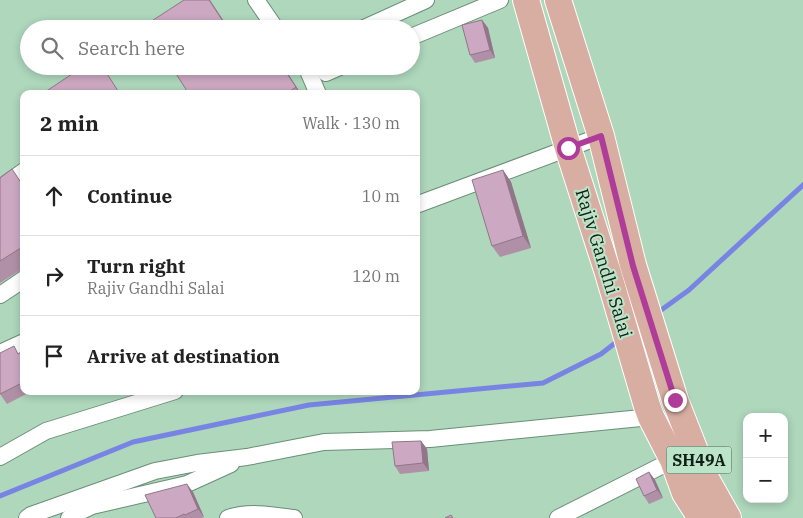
<!DOCTYPE html>
<html lang="en">
<head>
<meta charset="utf-8">
<style>
	:root { --surface:#fff; --page:#f6f6f6; --text:#222; --muted:#767676; --line:#e0e0e0 }
	body { margin:0; font-family:"IBM Plex Serif",serif; background:var(--page); color:var(--text) }
	.controls { position:absolute; right:15px; bottom:15px; display:grid; overflow:hidden; border-radius:10px; box-shadow:0 2px 8px #0003 }
	.controls button { width:45px; height:45px; display:grid; place-items:center; padding:0; border:0; border-bottom:1px solid var(--line); background:var(--surface); color:var(--text); font:25px sans-serif }
	.stop { position:absolute; width:15px; height:15px; margin:-11px; border:4px solid #ae3c98; border-radius:50%; background:#fff }
	.stop.end { background:#ae3c98; border-color:#fff; box-shadow:0 1px 5px #0008 }
	.list { margin:0; padding:0; list-style:none }
	h2 { display:flex; justify-content:space-between; align-items:center; height:65px; margin:0; padding:0 20px; font-size:21px }
	h2 small { font-size:16px; font-weight:400; color:var(--muted) }
	.list li { display:grid; grid-template-columns:32px 1fr auto; gap:15px; align-items:center; box-sizing:border-box; height:80px; padding:0 20px; border-top:1px solid var(--line) }
	.list b { display:block; font-size:19px; white-space:nowrap }
	.list p { margin:0; font-size:16px; white-space:nowrap; color:var(--muted) }
	.list em { font-size:16px; font-style:normal; color:var(--muted) }
	.icon { flex:none; width:28px; height:28px; fill:none; stroke:currentColor; stroke-width:2; stroke-linecap:round; stroke-linejoin:round }
	.map { position:relative; flex:none; width:803px; height:518px; overflow:hidden }
	.search { position:absolute; background:var(--surface); box-shadow:0 2px 8px #0003; left:20px; top:20px; width:400px; height:55px; display:flex; align-items:center; gap:12px; box-sizing:border-box; padding:0 18px; border-radius:28px; color:var(--muted); font-size:19px }
	.panel { position:absolute; background:var(--surface); box-shadow:0 2px 8px #0003; left:20px; top:90px; width:400px; height:305px; border-radius:10px }
	.map>svg:first-child { display:block }
	.lines { fill:none; stroke-linecap:round; stroke-linejoin:round }
	.stream { stroke:#7884e3; stroke-width:5 }
	.minor-casing { stroke:#698f77; stroke-width:18 }
	.primary-casing { stroke:#fff; stroke-width:28 }
	.minor { stroke:#fff; stroke-width:16 }
	.primary { stroke:#d9aea2; stroke-width:26 }
	.wall { fill:#b090a7 }
	.shaded-wall { fill:#907688 }
	.building { fill:#cda8c2; stroke:#907688 }
	.route { stroke:#ae3c98; stroke-width:6 }
	.labels { text-anchor:middle; dominant-baseline:central; stroke-width:4; stroke-linejoin:round; paint-order:stroke }
	.shield { fill:#bbe4c9; stroke:#435a4b; stroke-width:1 }
	.shield-label { font-size:16px; font-weight:bold; fill:#0f1f15 }
	.street-label { font-size:18px; fill:#0f1f15; stroke:#bbe4c9 }
</style>
</head>
<body>
<div class="map">
<svg width="803" height="518" viewBox="0 0 803 518">
	<rect width="100%" height="100%" fill="#aed7bc"/>
	<g class="lines">
		<!-- stream -->
		<g class="stream">
			<path d="M657,313L689,290L803,185"/>
			<path d="M0,496L133,442L309,405L543,383L601,354L619,340"/>
		</g>
		<!-- minor casing -->
		<g class="minor-casing">
			<g id="minor">
				<path d="M256,0L276,29"/>
				<path d="M362,29L426,0"/>
				<path d="M411,37L500,0"/>
				<path d="M306,66L318,94"/>
				<path d="M326,73L342,66"/>
				<path d="M0,188L24,171"/>
				<path d="M416,205L601,136"/>
				<path d="M0,295L24,279"/>
				<path d="M0,353L24,342"/>
				<path d="M0,457L46,431L175,391"/>
				<path d="M27,518L31,515L155,471L197,463L247,457L324,442L430,439L651,417"/>
				<path d="M69,518L77,513L92,506L187,484L231,464"/>
				<path d="M228,518C249,511 272,515 294,518"/>
				<path d="M558,518L673,460"/>
			</g>
		</g>
		<!-- primary casing -->
		<g class="primary-casing">
			<g id="primary">
				<path d="M526,0L568,148L608,273L647,406L651,417L673,460L685,493L701,518"/>
				<path d="M558,0L601,136L633,265L675,400L706,479L728,518"/>
			</g>
		</g>
		<!-- minor -->
		<use href="#minor" class="minor"/>
		<!-- primary -->
		<use href="#primary" class="primary"/>
	</g>
	<!-- wall -->
	<g class="wall">
		<path d="M482,20L488,28L495,58L475,63L470,55Z"/>
		<path d="M283,66L301,94H189Z"/>
		<path d="M503,170L511,182L531,248L500,257L492,246Z"/>
		<path d="M0,178L24,186V268L0,283Z"/>
		<path d="M24,350V391H32L7,404L0,394Z"/>
		<path d="M421,441L427,449L429,471L400,474L395,466Z"/>
		<path d="M649,472L655,480L663,498L649,504L644,496Z"/>
		<path d="M193,492L204,517L202,518H156Z"/>
	</g>
	<!-- shaded-wall -->
	<g class="shaded-wall">
		<path d="M209,0H210L229,29H228Z"/>
		<path d="M482,20L488,28L495,58L490,50Z"/>
		<path d="M282,66H283L301,94H300Z"/>
		<path d="M503,170L511,182L531,248L523,236Z"/>
		<path d="M421,441L427,449L429,471L423,463Z"/>
		<path d="M649,472L655,480L663,498L657,490Z"/>
		<path d="M187,484L193,492L204,517L198,509Z"/>
	</g>
	<!-- building -->
	<g class="building">
		<path d="M184,0H209L228,29H147L144,26Z"/>
		<path d="M482,20L490,50L470,55L462,25Z"/>
		<path d="M84,66H102L120,94H42Z"/>
		<path d="M171,66H282L296,87L286,94H189Z"/>
		<path d="M12,169L24,187V246L0,261V178Z"/>
		<path d="M503,170L523,236L492,246L472,180Z"/>
		<path d="M14,346L18,354L24,350V382L0,394V353Z"/>
		<path d="M421,441L423,463L395,466L392,442Z"/>
		<path d="M649,472L657,490L644,496L636,479Z"/>
		<path d="M187,484L198,509L185,515L184,514L176,518H156L145,495Z"/>
		<path d="M451,515L453,518H445Z"/>
	</g>
	<g class="lines">
		<!-- route -->
		<path class="route" d="M568,148L601,136L633,266L675,400"/>
	</g>
	<g class="labels">
		<!-- shield labels -->
		<rect class="shield" x="666.5" y="446.5" width="65" height="27" rx="4"/>
		<g class="shield-label">
			<text x="699" y="460">SH49A</text>
		</g>
		<!-- street labels -->
		<g class="street-label">
			<text transform="translate(604 263) rotate(73)">Rajiv Gandhi Salai</text>
		</g>
	</g>
</svg>
<div class="controls">
<button>+</button>
<button>−</button>
</div>
<div class="stop" style="left:568px;top:148px"></div>
<div class="stop end" style="left:675px;top:400px"></div>
<div class="search"><svg class="icon" aria-label="search" viewBox="0 0 24 24"><circle cx="10" cy="10" r="6"/><path d="M15 15l6 6"/></svg>Search here</div>
<section class="panel">
<h2>2 min<small>Walk · 130 m</small></h2>
<ul class="list">
<li><svg class="icon" aria-label="ahead" viewBox="0 0 24 24"><path d="M12 20V5M6 11l6-6 6 6"/></svg><div><b>Continue</b></div><em>10 m</em></li>
<li><svg class="icon" aria-label="right" viewBox="0 0 24 24"><path d="M7 20v-9h11M14 6l5 5-5 5"/></svg><div><b>Turn right</b><p>Rajiv Gandhi Salai</p></div><em>120 m</em></li>
<li><svg class="icon" aria-label="arrive" viewBox="0 0 24 24"><path d="M6 21V4h12l-3 4 3 4H6"/></svg><div><b>Arrive at destination</b></div></li>
</ul>
</section>
</div>
</body>
</html>
